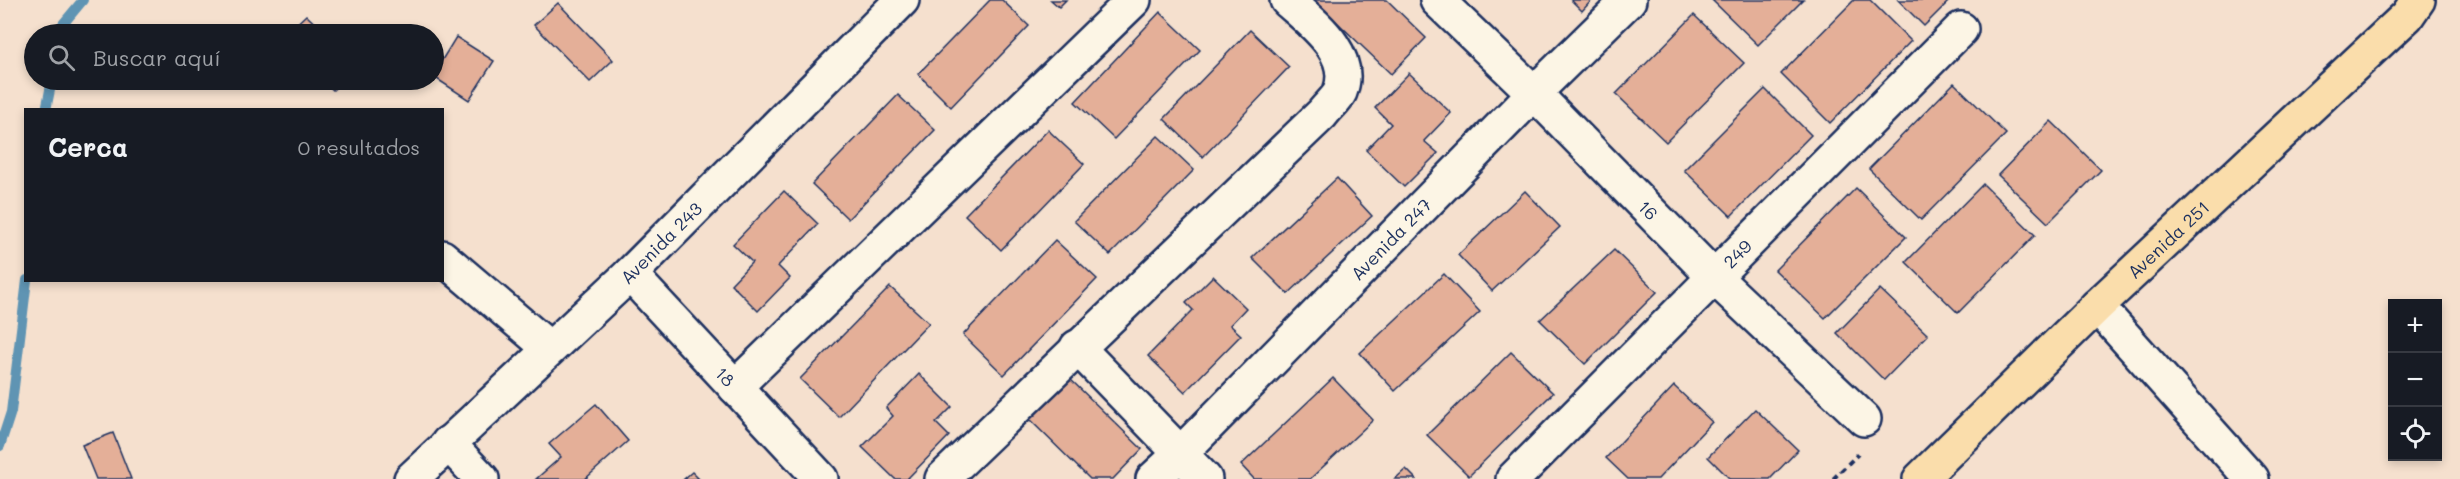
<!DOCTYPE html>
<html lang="es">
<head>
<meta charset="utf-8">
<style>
	:root { --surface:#171b24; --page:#20242c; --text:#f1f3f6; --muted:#9ea1a6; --line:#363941 }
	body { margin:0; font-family:Mali,sans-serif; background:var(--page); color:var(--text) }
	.controls { position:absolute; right:18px; bottom:18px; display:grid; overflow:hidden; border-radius:0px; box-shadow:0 3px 9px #0003 }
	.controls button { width:54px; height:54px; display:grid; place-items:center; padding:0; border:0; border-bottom:2px solid var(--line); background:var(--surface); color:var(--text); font:30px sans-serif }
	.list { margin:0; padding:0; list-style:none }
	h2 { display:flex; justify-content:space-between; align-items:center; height:78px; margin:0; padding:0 24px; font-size:26px }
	h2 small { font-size:20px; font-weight:400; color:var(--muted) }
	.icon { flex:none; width:33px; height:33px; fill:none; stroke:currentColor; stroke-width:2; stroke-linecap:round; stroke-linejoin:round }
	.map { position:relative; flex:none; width:2460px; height:479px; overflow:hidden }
	.search { position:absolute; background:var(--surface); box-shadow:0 3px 9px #0003; left:24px; top:24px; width:420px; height:66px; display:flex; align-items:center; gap:15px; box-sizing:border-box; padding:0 21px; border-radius:33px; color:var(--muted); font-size:22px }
	.panel { position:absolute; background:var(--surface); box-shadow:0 3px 9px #0003; left:24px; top:108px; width:420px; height:174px; border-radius:0px }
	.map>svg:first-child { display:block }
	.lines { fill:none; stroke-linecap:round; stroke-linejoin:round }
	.stream { stroke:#5f94b3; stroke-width:10 }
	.building { fill:#e4af98; stroke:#1b2f5e; stroke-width:1.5 }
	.minor-casing { stroke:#1b2f5e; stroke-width:38 }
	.major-casing { stroke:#1b2f5e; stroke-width:38 }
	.path { stroke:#1b2f5e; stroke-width:4; stroke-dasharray:6 4.5; stroke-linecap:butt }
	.minor { stroke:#fcf5e5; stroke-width:33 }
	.major { stroke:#faddab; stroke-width:33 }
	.labels { text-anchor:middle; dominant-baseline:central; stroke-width:5; stroke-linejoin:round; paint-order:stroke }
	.street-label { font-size:18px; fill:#1b2f5e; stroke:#fcf5e5 }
</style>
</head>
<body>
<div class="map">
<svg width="2460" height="479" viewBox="0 0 2460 479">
	<rect width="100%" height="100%" fill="#f5e0ce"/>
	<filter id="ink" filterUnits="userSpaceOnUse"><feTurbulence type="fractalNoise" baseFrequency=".0167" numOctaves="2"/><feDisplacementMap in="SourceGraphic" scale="12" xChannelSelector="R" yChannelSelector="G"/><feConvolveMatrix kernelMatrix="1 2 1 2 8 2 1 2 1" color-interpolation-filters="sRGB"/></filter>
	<g filter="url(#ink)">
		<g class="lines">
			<!-- stream -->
			<g class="stream">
				<path d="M61,34L63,24L83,0"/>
				<path d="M46,110L52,80"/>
				<path d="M0,446L11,412L27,280"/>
			</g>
		</g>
		<!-- building -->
		<g class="building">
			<path d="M990,0H1002L1029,26L951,107L918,74Z"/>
			<path d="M1051,0H1066L1059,7Z"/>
			<path d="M1314,0H1387L1426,38L1391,74Z"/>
			<path d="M1571,0H1592L1582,11Z"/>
			<path d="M1712,0H1803L1758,45Z"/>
			<path d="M1854,0H1870L1911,41L1830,123L1781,74Z"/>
			<path d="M1898,0H1950L1924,26Z"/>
			<path d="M558,3L613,60L590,82L534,25Z"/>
			<path d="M1160,12L1200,50L1114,139L1075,102Z"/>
			<path d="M306,15L326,34H286Z"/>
			<path d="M1694,15L1744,63L1666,142L1616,94Z"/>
			<path d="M1250,30L1289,67L1203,157L1164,119Z"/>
			<path d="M456,37L494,61L469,100L434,77V73Z"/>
			<path d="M1409,73L1451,113L1424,141L1438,153L1404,187L1366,150L1391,124L1375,108Z"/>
			<path d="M322,80H344L333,90Z"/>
			<path d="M1954,83L2006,134L1921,220L1869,169Z"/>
			<path d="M1765,89L1811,135L1731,216L1684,170Z"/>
			<path d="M898,95L935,130L848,219L812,184Z"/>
			<path d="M2051,121L2101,170L2048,223L1998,175Z"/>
			<path d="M1048,130L1084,164L1001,250L965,215Z"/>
			<path d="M1158,136L1194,170L1110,255L1074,221Z"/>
			<path d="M1337,178L1372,216L1288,294L1252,258Z"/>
			<path d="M1983,184L2035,235L1958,313L1906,262Z"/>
			<path d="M1856,188L1906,237L1825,318L1775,270Z"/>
			<path d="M784,191L818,224L778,266L790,278L758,311L731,284L752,262L733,244Z"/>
			<path d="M1525,191L1560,227L1492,291L1458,255Z"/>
			<path d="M1055,240L1097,279L1004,375L963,335Z"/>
			<path d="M1614,250L1657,292L1585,364L1540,320Z"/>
			<path d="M1444,274L1480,312L1395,391L1360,353Z"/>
			<path d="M1213,276L1246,308L1230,325L1241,335L1185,392L1148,356L1193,310L1186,303Z"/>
			<path d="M890,287L929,323L839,417L800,379Z"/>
			<path d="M1880,289L1928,335L1884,380L1837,333Z"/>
			<path d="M1511,352L1553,393L1469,476L1427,435Z"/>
			<path d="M919,374L952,407L936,423L949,436L907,479H895L862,447L893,416L886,408Z"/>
			<path d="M1068,377L1142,449L1113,479H1090L1028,418Z"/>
			<path d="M1333,378L1373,420L1310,479H1254L1241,465Z"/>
			<path d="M1674,386L1712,422L1658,479H1628L1606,458Z"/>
			<path d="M596,404L628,441L585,479H536L561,457L549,444Z"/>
			<path d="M1755,409L1798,450L1770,479H1730L1708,457Z"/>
			<path d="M113,433L131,479H96L82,445Z"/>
			<path d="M1406,469L1416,479H1395Z"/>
			<path d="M692,472L699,479H684Z"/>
		</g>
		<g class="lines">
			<!-- minor casing -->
			<g class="minor-casing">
				<g id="minor">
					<path id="s1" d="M1437,0L1534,93L1713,276L1864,419"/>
					<path d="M442,257L549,348"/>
					<path id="s2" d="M630,274L821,479"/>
					<path d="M2097,306L2252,479"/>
					<path d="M1077,347L1205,479"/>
					<path d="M735,387L1134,0"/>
					<path d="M448,443L482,479"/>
					<path id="s3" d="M411,479L630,274L902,0"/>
					<path d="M942,479L1322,114C1327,107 1337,99 1340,92C1355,53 1311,22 1287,0"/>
					<path id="s4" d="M1153,479L1180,454L1534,93L1629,0"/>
					<path id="s5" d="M1513,479L1961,29"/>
				</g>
			</g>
			<!-- major casing -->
			<g class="major-casing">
				<g id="major">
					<path id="s6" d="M1920,479L2097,306L2407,16L2418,0"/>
				</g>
			</g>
			<!-- path -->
			<path class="path" d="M1833,479L1858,454"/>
			<!-- minor -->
			<use href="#minor" class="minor"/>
			<!-- major -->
			<use href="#major" class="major"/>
		</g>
	</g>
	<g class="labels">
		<!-- street labels -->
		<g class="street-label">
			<text stroke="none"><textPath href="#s1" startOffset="298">16</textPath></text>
			<text stroke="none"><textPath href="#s4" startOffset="338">Avenida 247</textPath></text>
			<text stroke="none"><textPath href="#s6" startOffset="345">Avenida 251</textPath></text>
			<text stroke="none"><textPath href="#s3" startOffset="344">Avenida 243</textPath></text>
			<text stroke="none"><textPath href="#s5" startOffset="318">249</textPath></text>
			<text stroke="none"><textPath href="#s2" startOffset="140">18</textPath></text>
		</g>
	</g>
</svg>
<div class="controls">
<button>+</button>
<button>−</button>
<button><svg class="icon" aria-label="locate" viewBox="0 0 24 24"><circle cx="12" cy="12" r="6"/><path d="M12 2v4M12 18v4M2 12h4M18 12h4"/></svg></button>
</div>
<div class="search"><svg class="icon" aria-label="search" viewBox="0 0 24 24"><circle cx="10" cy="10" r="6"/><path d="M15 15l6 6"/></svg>Buscar aquí</div>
<section class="panel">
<h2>Cerca<small>0 resultados</small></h2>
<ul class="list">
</ul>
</section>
</div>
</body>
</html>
